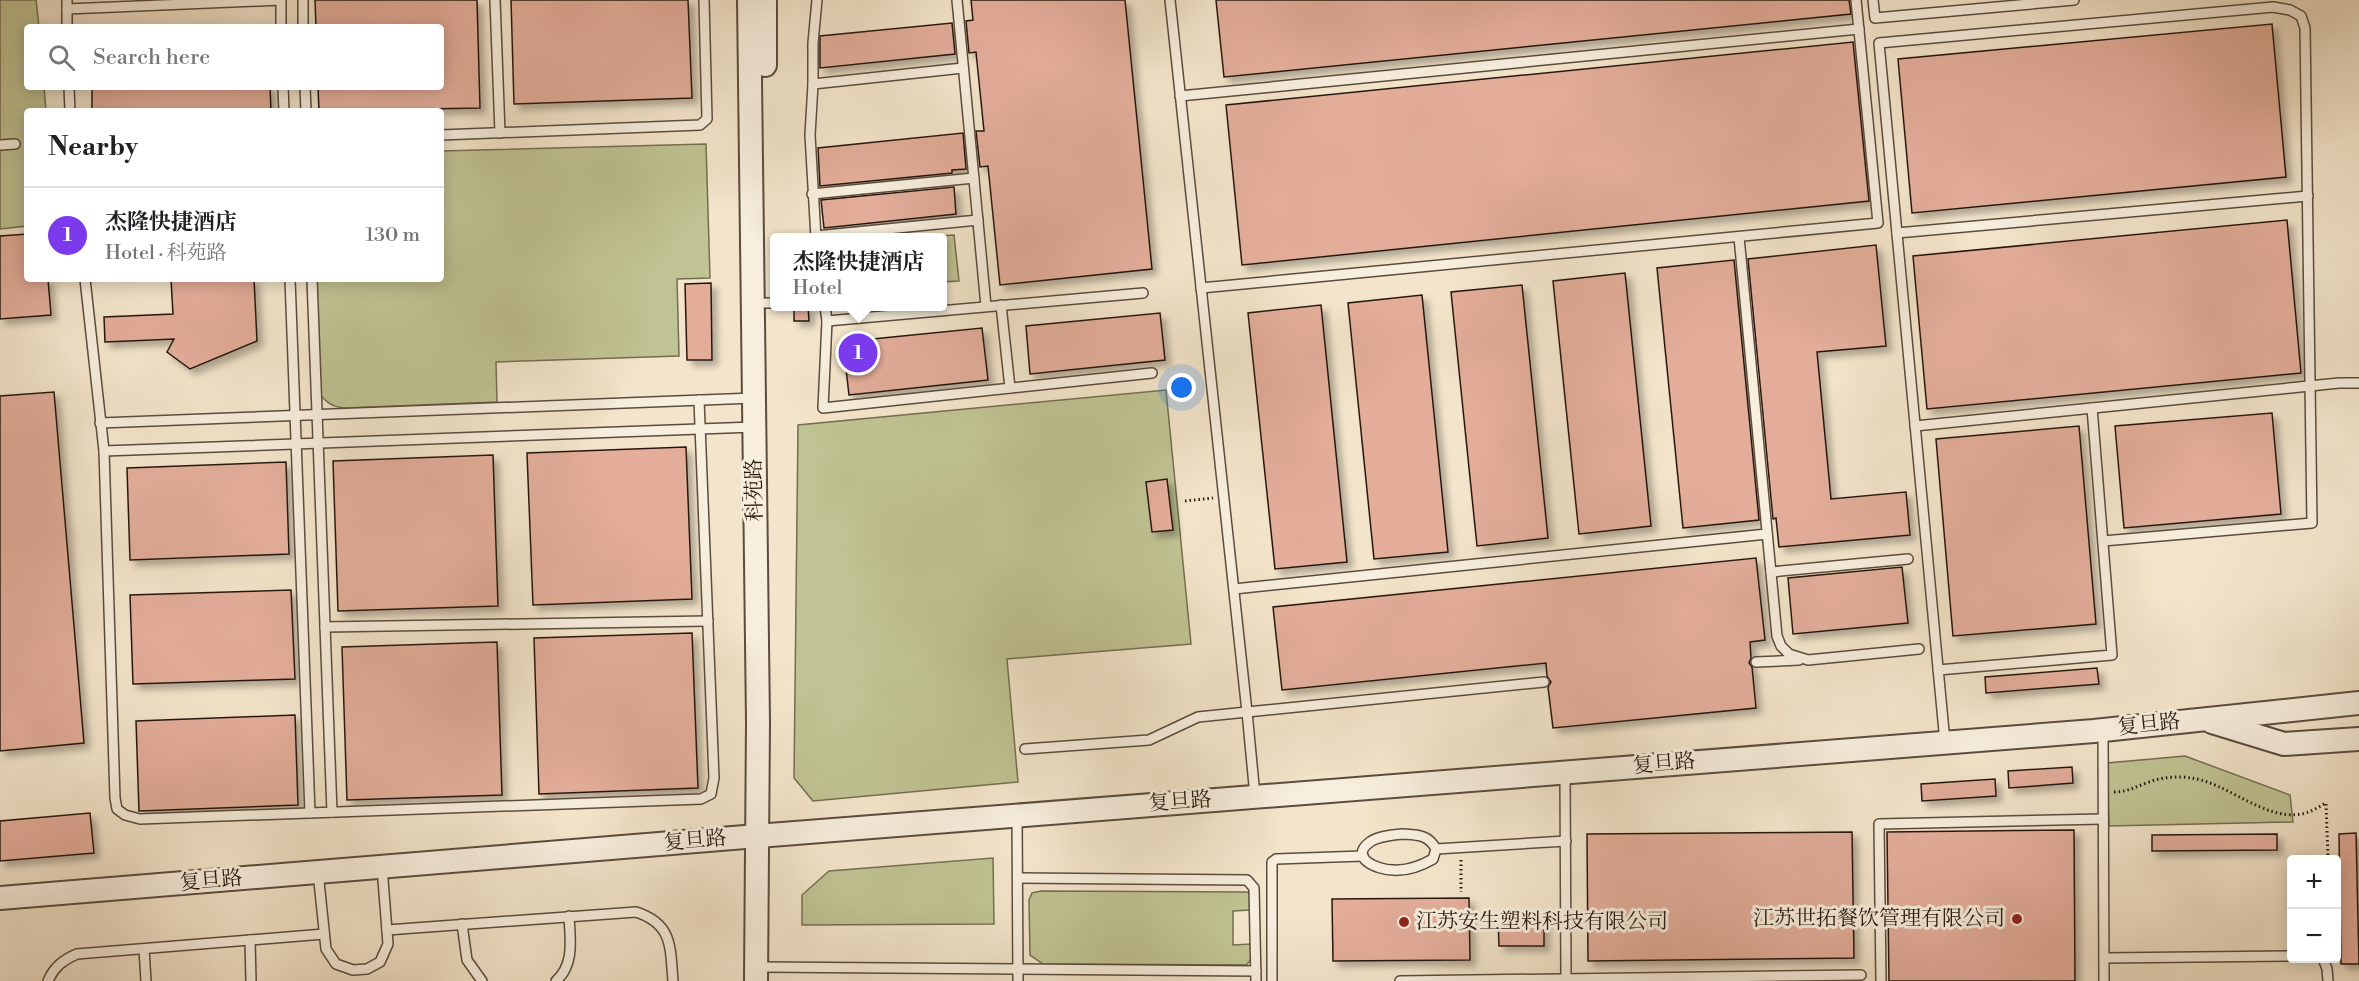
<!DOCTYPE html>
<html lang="en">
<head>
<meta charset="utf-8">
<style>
	:root { --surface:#fff; --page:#f2f2f2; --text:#202124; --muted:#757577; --line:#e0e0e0; --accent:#7c3aed }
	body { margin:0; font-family:"Libre Bodoni","Noto Serif SC",serif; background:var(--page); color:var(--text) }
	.controls { position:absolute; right:18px; bottom:18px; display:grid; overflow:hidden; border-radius:6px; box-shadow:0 3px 15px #0003 }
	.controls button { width:54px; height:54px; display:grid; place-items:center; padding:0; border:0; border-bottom:2px solid var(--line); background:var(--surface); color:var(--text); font:30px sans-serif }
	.you { position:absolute; left:1182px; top:388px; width:21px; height:21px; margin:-15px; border:4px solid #fff; border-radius:50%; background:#1a73e8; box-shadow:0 0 0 9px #1a73e833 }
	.badge { display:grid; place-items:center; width:39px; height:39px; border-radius:50%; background:var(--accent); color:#fff; font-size:20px; font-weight:700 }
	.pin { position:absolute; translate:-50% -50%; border:3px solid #fff; box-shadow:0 2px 6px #0006 }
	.popup { position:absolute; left:770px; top:233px; width:177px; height:78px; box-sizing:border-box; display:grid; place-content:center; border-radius:6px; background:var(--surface); filter:drop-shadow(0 2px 4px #0005); font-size:20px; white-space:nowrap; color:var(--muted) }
	.popup b { font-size:22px; color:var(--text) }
	.popup::after { content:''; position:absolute; left:50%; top:100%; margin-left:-12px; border:12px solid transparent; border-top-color:var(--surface) }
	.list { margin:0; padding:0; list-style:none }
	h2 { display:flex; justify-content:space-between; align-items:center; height:78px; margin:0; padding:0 24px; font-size:26px }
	h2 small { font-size:20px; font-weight:400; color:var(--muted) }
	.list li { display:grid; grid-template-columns:39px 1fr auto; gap:18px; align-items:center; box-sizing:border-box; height:96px; padding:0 24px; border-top:2px solid var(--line) }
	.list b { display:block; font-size:22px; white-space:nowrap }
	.list p { margin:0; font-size:20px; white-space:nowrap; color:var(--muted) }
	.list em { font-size:20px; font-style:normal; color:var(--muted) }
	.icon { flex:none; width:33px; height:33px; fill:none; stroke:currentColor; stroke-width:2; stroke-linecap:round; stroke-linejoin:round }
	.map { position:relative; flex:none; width:2359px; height:981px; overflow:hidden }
	.search { position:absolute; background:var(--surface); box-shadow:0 3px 15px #0003; left:24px; top:24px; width:420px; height:66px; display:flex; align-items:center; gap:15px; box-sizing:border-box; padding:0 21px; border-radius:6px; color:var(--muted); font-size:22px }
	.panel { position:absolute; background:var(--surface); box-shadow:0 3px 15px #0003; left:24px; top:108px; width:420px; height:174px; border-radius:6px }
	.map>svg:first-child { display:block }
	.green { fill:#c0c393; stroke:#746e50; stroke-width:1.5 }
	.building { fill:#e3ad9a; stroke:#28190e; stroke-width:1.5; filter:url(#shadow) }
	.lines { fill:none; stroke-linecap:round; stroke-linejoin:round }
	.service-casing { stroke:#5b4c3d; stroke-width:12 }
	.tertiary-casing { stroke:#5b4c3d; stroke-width:26 }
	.path { stroke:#28190e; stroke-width:3; stroke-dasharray:1.5 3; stroke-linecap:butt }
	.service { stroke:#f7eedd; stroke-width:9 }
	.tertiary { stroke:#f7eedd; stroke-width:22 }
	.poi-dot { fill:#8f2418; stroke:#f7eedd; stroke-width:2 }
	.labels { text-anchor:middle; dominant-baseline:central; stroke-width:6; stroke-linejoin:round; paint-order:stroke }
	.street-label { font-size:21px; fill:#28190e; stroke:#f7eedd }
	.poi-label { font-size:21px; fill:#28190e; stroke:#f7eedd; text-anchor:end }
</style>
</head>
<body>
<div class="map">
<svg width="2359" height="981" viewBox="0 0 2359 981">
	<defs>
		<filter id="shadow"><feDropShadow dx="5.5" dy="5.5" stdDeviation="3" flood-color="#0004"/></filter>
	</defs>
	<rect width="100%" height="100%" fill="#f3e5cb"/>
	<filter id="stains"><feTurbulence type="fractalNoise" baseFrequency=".00333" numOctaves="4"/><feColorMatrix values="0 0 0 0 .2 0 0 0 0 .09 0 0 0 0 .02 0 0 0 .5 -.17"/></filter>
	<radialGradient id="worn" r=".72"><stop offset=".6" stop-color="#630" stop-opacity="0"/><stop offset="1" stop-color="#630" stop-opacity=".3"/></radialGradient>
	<!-- green -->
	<g class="green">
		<path d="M0,0H36L39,27H27V87H44L46,111H27V226L0,229Z"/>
		<path d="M706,144L710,278L677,279L679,356L496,362L497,402L345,408C332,407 324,402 318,390L315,279H441V151Z"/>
		<path d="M954,235L959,281L942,282V238L921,237Z"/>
		<path d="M1166,390L1191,644L1007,659L1018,782L813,801L794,778L798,425Z"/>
		<path d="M2185,756L2290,795L2293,822L2109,826L2107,763Z"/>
		<path d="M993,858L994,924L802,925V895L829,871Z"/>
		<path d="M1041,891L1247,892L1250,894V910L1233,911V945L1251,944V960L1246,965L1043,964L1030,955L1029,900L1032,893Z"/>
	</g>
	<!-- building -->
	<g class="building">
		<path d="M315,0H477L480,108L319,111L318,87H441V27H316Z"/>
		<path d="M511,0H688L692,98L514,104Z"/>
		<path d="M971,0H1125L1152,269L1000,285L988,166L980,167L976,131H984L976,52L969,53L966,21L973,20Z"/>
		<path d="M1216,0H1849L1851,14L1224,77Z"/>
		<path d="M952,23L955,54L820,68V36Z"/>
		<path d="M2272,24L2286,177L1912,213L1898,59Z"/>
		<path d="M1853,42L1869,201L1242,265L1226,105Z"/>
		<path d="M92,87H270L271,111H92Z"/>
		<path d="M963,133L966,169L952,170V173L820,186L818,148Z"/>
		<path d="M954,187L956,214L824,228L821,200Z"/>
		<path d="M2287,220L2301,373L1927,409L1913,256Z"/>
		<path d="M27,234V279H48L51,315L0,319V236Z"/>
		<path d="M1876,245L1886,346L1817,352L1831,499L1906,492L1910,535L1779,547L1776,518L1773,519L1748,259Z"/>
		<path d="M1734,260L1759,520L1683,528L1657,268Z"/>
		<path d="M1625,273L1651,526L1579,534L1553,281Z"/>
		<path d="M171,279H254L257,341L190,369L167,352L174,339L105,342L104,317L173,314Z"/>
		<path d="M711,283L712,360H687L685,284Z"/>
		<path d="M1522,285L1548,538L1477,546L1451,292Z"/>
		<path d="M1422,295L1448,552L1374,559L1348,303Z"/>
		<path d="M1321,305L1347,562L1275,569L1248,313Z"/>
		<path d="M794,306H808L809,321H794Z"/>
		<path d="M1160,313L1165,360L1030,374L1026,326Z"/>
		<path d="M982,328L988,380L849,395L843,342Z"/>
		<path d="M54,392L84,743L0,751V396Z"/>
		<path d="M2272,413L2281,514L2124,528L2115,426Z"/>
		<path d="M2079,426L2096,624L1953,636L1936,439Z"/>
		<path d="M686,447L692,599L533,605L527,453Z"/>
		<path d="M493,455L498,606L338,611L333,461Z"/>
		<path d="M286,462L289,554L130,560L127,468Z"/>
		<path d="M1167,479L1173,530L1152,532L1146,482Z"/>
		<path d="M1756,558L1765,640L1750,642L1751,658L1749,663L1752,667L1756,708L1553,728L1548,687L1551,682L1547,676L1546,663L1282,690L1273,607Z"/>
		<path d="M1902,567L1908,623L1793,634L1788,578Z"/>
		<path d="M291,590L295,679L133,684L130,595Z"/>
		<path d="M692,633L698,788L539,794L534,638Z"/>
		<path d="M497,642L502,795L347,800L342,647Z"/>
		<path d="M2097,668L2099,684L1986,693L1985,677Z"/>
		<path d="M295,715L298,805L139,811L136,721Z"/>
		<path d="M2072,767L2073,783L2009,788L2008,771Z"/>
		<path d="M1995,779L1996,796L1922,801L1921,784Z"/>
		<path d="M90,813L94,853L0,861V821Z"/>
		<path d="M2074,830L2075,981H1889L1887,832Z"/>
		<path d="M1852,832L1854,958L1588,961L1587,834Z"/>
		<path d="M2356,833L2359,964H2341L2339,834Z"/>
		<path d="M2277,834V850L2152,851V835Z"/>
		<path d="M1469,898L1470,960L1333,961L1332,899Z"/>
		<path d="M1498,919H1544V946H1499Z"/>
	</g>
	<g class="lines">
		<!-- service casing -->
		<g class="service-casing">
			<g id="service">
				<path d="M67,0V27"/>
				<path d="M303,0V27"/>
				<path d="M495,0L500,133"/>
				<path d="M957,0L986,306"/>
				<path d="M1170,0L1247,712L1544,682"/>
				<path d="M1873,0L1875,18L2074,0"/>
				<path d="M67,9L281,0V27"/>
				<path d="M813,84V43L817,0"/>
				<path d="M69,87L70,111"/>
				<path d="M283,87L284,111"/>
				<path d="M305,87L306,111"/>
				<path d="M1180,96L1859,29"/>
				<path d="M441,135L700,125L707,119L704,0"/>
				<path d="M0,145L15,144"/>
				<path d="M812,194L974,178"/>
				<path d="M1897,233L2308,196"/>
				<path d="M816,236L978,220"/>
				<path d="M1739,237L1777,636L1781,646L1789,654L1808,660L1919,649"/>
				<path d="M816,238L810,135L813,84L963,68"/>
				<path d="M85,279L104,451L115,798L117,809L125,815L140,819L701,799L711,794L714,778L699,400"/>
				<path d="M290,279L310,813"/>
				<path d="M312,279L332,812"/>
				<path d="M1201,288L1878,223L1856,0"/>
				<path d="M766,303H774"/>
				<path d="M1001,305L1010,388"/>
				<path d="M825,306L827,321L823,408L1152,373"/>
				<path d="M827,321L1143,293"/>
				<path d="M100,423L754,398"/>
				<path d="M1915,426L2339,383H2359"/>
				<path d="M104,451L754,427"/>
				<path d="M1771,572L1908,559"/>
				<path d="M1234,589L1767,534"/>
				<path d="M325,627L708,621"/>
				<path d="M1756,662L1799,660"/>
				<path d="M1938,670L2112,655L2092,408"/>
				<path d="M2103,730L2104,981"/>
				<path d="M1945,742L1879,43L2273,7L2290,10L2301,16L2305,28L2312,523L2103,541"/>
				<path d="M1025,749L1149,740L1198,717L1247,712L1255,796"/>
				<path d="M1565,772L1566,981"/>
				<path d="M1017,815L1018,981"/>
				<path d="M1402,834C1417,835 1428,834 1436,849L1433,859C1421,866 1407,871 1393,870C1378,870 1348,858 1370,842C1378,836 1392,835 1402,834Z"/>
				<path d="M1436,849L1566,841"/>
				<path d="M318,872L326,949L336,964L353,970L367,969L380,962L388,944L382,867"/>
				<path d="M1018,878L1247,880L1254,888L1256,981"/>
				<path d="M462,924L467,960L482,981"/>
				<path d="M387,930L636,912C673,924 670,947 673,981"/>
				<path d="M250,940L251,981"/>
				<path d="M144,949L146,981"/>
				<path d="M2104,958L2292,956"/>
				<path d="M2323,958L2327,969L2328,981"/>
				<path d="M756,967L1256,971"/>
				<path d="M48,981C54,967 63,960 77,954L324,934"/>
				<path d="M556,981C575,964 570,939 569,916"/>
				<path d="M1272,981V862L1276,859L1363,856"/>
				<path d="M1400,981L1861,975"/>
				<path d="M1881,981L1879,824L2103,819"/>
			</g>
		</g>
		<!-- tertiary casing -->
		<g class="tertiary-casing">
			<g id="tertiary">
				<path d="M749,0L758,722L756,981"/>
				<path d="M765,0V65"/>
				<path d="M2212,722L2284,744L2359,739"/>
				<path d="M0,898L757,836L2094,731L2359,703"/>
			</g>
		</g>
		<!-- path -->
		<g class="path">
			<path d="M1185,501L1213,498"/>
			<path d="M2114,792C2128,792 2137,786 2149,782C2162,777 2178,776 2191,778C2226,782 2265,821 2301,814C2310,813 2318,807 2326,803L2328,857"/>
			<path d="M1461,860V892"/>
		</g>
		<!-- service -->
		<use href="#service" class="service"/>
		<!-- tertiary -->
		<use href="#tertiary" class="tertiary"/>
	</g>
	<!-- markers -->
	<g class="poi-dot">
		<circle cx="2017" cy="919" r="6"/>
		<circle cx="1404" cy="922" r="6"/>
	</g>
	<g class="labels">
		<!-- street labels -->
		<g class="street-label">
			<text transform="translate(755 490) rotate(-91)">科苑路</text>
			<text transform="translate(2149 725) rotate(-6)">复旦路</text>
			<text transform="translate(1664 764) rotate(-5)">复旦路</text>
			<text transform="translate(1180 802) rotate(-4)">复旦路</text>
			<text transform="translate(695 841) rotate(-5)">复旦路</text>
			<text transform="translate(211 881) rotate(-5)">复旦路</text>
		</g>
		<!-- poi labels -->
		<g class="poi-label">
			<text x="2005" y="919">江苏世拓餐饮管理有限公司</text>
			<text x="1416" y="922" text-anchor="start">江苏安生塑料科技有限公司</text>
		</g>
	</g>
	<rect width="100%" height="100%" filter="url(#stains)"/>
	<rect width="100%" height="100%" fill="url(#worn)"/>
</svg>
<div class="controls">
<button>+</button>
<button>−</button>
</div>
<div class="you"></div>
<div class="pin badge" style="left:858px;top:353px">1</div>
<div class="popup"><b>杰隆快捷酒店</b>Hotel</div>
<div class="search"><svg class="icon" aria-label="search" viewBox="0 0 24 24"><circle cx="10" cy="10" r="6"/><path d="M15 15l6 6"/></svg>Search here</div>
<section class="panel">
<h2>Nearby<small></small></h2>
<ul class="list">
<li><span class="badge">1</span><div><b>杰隆快捷酒店</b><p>Hotel · 科苑路</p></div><em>130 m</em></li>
</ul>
</section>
</div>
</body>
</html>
